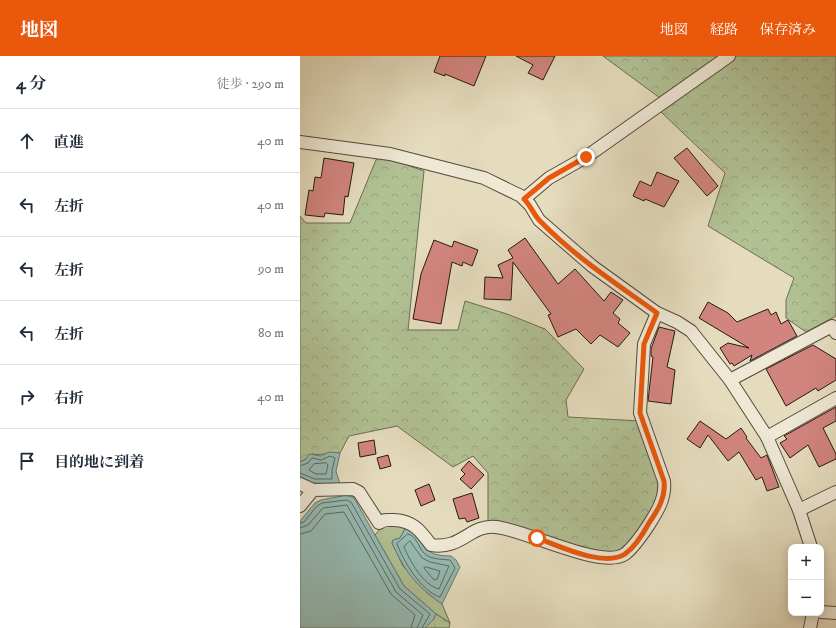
<!DOCTYPE html>
<html lang="ja">
<head>
<meta charset="utf-8">
<style>
	:root { --surface:#fff; --page:#f2f2f3; --text:#1f2937; --muted:#747a83; --line:#e0e1e3; --accent:#ea580c }
	body { margin:0; font-family:"IM FELL DW Pica","Noto Serif JP",serif; background:var(--page); color:var(--text) }
	.controls { position:absolute; right:12px; bottom:12px; display:grid; overflow:hidden; border-radius:8px; box-shadow:0 2px 10px #0003 }
	.controls button { width:36px; height:36px; display:grid; place-items:center; padding:0; border:0; border-bottom:1px solid var(--line); background:var(--surface); color:var(--text); font:20px sans-serif }
	.stop { position:absolute; width:12px; height:12px; margin:-9px; border:3px solid #ea580c; border-radius:50%; background:#fff }
	.stop.end { background:#ea580c; border-color:#fff; box-shadow:0 1px 4px #0008 }
	.list { margin:0; padding:0; list-style:none }
	h2 { display:flex; justify-content:space-between; align-items:center; height:52px; margin:0; padding:0 16px; font-size:17px }
	h2 small { font-size:13px; font-weight:400; color:var(--muted) }
	.list li { display:grid; grid-template-columns:26px 1fr auto; gap:12px; align-items:center; box-sizing:border-box; height:64px; padding:0 16px; border-top:1px solid var(--line) }
	.list b { display:block; font-size:15px; white-space:nowrap }
	.list em { font-size:13px; font-style:normal; color:var(--muted) }
	.icon { flex:none; width:22px; height:22px; fill:none; stroke:currentColor; stroke-width:2; stroke-linecap:round; stroke-linejoin:round }
	.map { position:relative; flex:none; width:536px; height:572px; overflow:hidden }
	header { display:flex; align-items:center; gap:24px; box-sizing:border-box; height:56px; padding:0 20px; background:var(--accent); color:#fff }
	header strong { font-size:19px }
	nav { display:flex; gap:22px; margin-inline-start:auto; font-size:14px }
	main { display:flex }
	aside { flex:1; background:var(--surface) }
	.map>svg:first-child { display:block }
	.grass { fill:#b1c194; stroke:#6a6e53 }
	.forest { fill:url(#forest-crowns); stroke:#6a6e53 }
	.wetland { fill:url(#wetland-marsh); stroke:#6a6e53 }
	.water { fill:#96bbb4; stroke:#687b73 }
	.lines { fill:none; stroke-linecap:round; stroke-linejoin:round }
	.shore { stroke:#5d6a63; stroke-width:1 }
	.building { fill:#d2857f; stroke:#241a12 }
	.street-casing { stroke:#544a3d; stroke-width:14 }
	.street { stroke:#eee8d5; stroke-width:12 }
	.route { stroke:#ea580c; stroke-width:5 }
</style>
</head>
<body>
<header>
<strong>地図</strong>
<nav><a>地図</a><a>経路</a><a>保存済み</a></nav>
</header>
<main>
<aside>
<h2>4 分<small>徒歩 · 290 m</small></h2>
<ul class="list">
<li><svg class="icon" aria-label="ahead" viewBox="0 0 24 24"><path d="M12 20V5M6 11l6-6 6 6"/></svg><div><b>直進</b></div><em>40 m</em></li>
<li><svg class="icon" aria-label="left" viewBox="0 0 24 24"><path d="M17 20v-9H6M10 6l-5 5 5 5"/></svg><div><b>左折</b></div><em>40 m</em></li>
<li><svg class="icon" aria-label="left" viewBox="0 0 24 24"><path d="M17 20v-9H6M10 6l-5 5 5 5"/></svg><div><b>左折</b></div><em>90 m</em></li>
<li><svg class="icon" aria-label="left" viewBox="0 0 24 24"><path d="M17 20v-9H6M10 6l-5 5 5 5"/></svg><div><b>左折</b></div><em>80 m</em></li>
<li><svg class="icon" aria-label="right" viewBox="0 0 24 24"><path d="M7 20v-9h11M14 6l5 5-5 5"/></svg><div><b>右折</b></div><em>40 m</em></li>
<li><svg class="icon" aria-label="arrive" viewBox="0 0 24 24"><path d="M6 21V4h12l-3 4 3 4H6"/></svg><div><b>目的地に到着</b></div></li>
</ul>
</aside>
<div class="map">
<svg width="536" height="572" viewBox="0 0 536 572">
	<defs>
		<pattern id="forest-crowns" width="20" height="18" patternUnits="userSpaceOnUse"><rect width="20" height="18" fill="#b1c194"/><path d="M2 6a3 3 0 1 1 6 0M12 15a3 3 0 1 1 6 0" fill="none" stroke="#98a57f"/></pattern>
		<pattern id="wetland-marsh" width="20" height="14" patternUnits="userSpaceOnUse"><rect width="20" height="14" fill="#b1c194"/><path d="M1 5h8M5 5V1M11 12h8M15 12V8" fill="none" stroke="#98a57f"/></pattern>
	</defs>
	<rect width="100%" height="100%" fill="#e5dcbe"/>
	<filter id="stains"><feTurbulence type="fractalNoise" baseFrequency=".005" numOctaves="4"/><feColorMatrix values="0 0 0 0 .2 0 0 0 0 .09 0 0 0 0 .02 0 0 0 .5 -.17"/></filter>
	<radialGradient id="worn" r=".72"><stop offset=".6" stop-color="#630" stop-opacity="0"/><stop offset="1" stop-color="#630" stop-opacity=".3"/></radialGradient>
	<!-- grass -->
	<path class="grass" d="M83,469L106,471L100,482L93,484L92,487L103,510L127,537L142,548L150,567L136,558L104,530L75,479Z"/>
	<!-- forest -->
	<g class="forest">
		<path d="M303,0H423L360,42Z"/>
		<path d="M434,0H536V260L506,276L486,262V244L494,222L408,170L425,117L360,55Z"/>
		<path d="M78,99L124,115L108,274H158L165,245L207,258L245,273L284,313L266,344L268,361L340,365L360,426L361,437L331,489L307,499L188,469V417L173,400L153,411L97,370L49,380L40,397C34,395 22,400 12,398L6,403L0,406V160L6,167H50Z"/>
	</g>
	<!-- wetland -->
	<path class="wetland" d="M136,558L150,567L149,572H125L133,564Z"/>
	<!-- water -->
	<g class="water">
		<path d="M29,396L40,397L36,415L40,428L13,427L0,420V406L6,403L9,398L21,400Z"/>
		<path d="M47,439L54,442L104,530L136,558L133,564L125,572H0V465L15,447L21,444Z"/>
		<path d="M106,471C128,486 119,500 151,500L156,504L160,511L142,548C114,528 106,517 92,487L93,484L100,482Z"/>
	</g>
	<g class="lines">
		<!-- shore -->
		<g class="shore">
			<path d="M26,407L28,409L26,418H16L9,414L14,408Z"/>
			<path d="M0,410L8,407L12,402L21,404L30,400L35,402L32,414V423H15L0,417"/>
			<path d="M0,467L4,466L17,450L22,447L46,444L51,446L100,533L130,558L122,572"/>
			<path d="M0,472L8,469L23,452L47,449L96,536L123,559L117,572"/>
			<path d="M0,478L11,475L25,458L44,456L91,538L115,559L111,572"/>
			<path d="M108,478C117,480 118,491 124,497C131,504 141,503 150,504L155,512L140,541C121,535 104,506 97,488Z"/>
			<path d="M110,485L122,502L130,506L149,510L139,533C123,529 110,505 104,491Z"/>
			<path d="M126,511L140,515L137,523L134,524L124,512Z"/>
		</g>
	</g>
	<!-- building -->
	<g class="building">
		<path d="M140,0H186L174,30L145,18V20L134,16Z"/>
		<path d="M216,0H255L243,24L228,17L233,9Z"/>
		<path d="M387,92L418,130L407,140L374,102Z"/>
		<path d="M24,102L54,107L48,141L45,140L43,159L25,157L24,161L5,159L9,134L13,135L15,121L21,122Z"/>
		<path d="M357,116L379,125L364,151L345,143L344,145L333,140L340,125L351,130Z"/>
		<path d="M225,182L258,228L275,213L304,245L311,236L323,244L313,257L320,263L318,267L330,277L318,291L300,279L291,288L276,273L258,281L248,259L251,258L213,206L211,244L184,243L185,221L203,222L198,209L213,202L208,194Z"/>
		<path d="M134,184L152,191L154,185L178,194L172,210L163,206L162,210L152,206L141,268L113,263L121,218Z"/>
		<path d="M408,246L428,257L437,266L468,253L471,259L476,256L481,268L488,264L497,280L450,305L452,299L434,310L432,307L430,308L420,292L428,287L449,292L399,262Z"/>
		<path d="M359,271L375,275L367,311L375,314L371,348L348,345L353,301L351,300V293Z"/>
		<path d="M513,289L536,303V324L518,335L516,332L486,350L466,313Z"/>
		<path d="M536,351V365L523,372L536,398V403L519,411L508,389L490,402L480,387L487,383L484,380Z"/>
		<path d="M400,365L426,383L441,372L447,381L446,382L461,402L467,399L479,431L467,435L462,421L456,424L439,396L428,405L408,379L400,392L387,383Z"/>
		<path d="M74,384L76,398L60,401L58,387Z"/>
		<path d="M88,399L91,410L80,413L77,402Z"/>
		<path d="M169,405L184,419L171,433L160,423L165,418L161,414Z"/>
		<path d="M129,428L135,444L121,450L115,434Z"/>
		<path d="M172,437L179,462L167,466L165,462L159,463L153,443Z"/>
	</g>
	<g class="lines">
		<!-- street casing -->
		<g class="street-casing">
			<g id="street">
				<path d="M0,86L90,98L184,122L221,140L230,149L239,164L292,210L357,257L377,266L391,275L430,324L467,381L499,454L511,491"/>
				<path d="M224,143L249,122L286,101L429,0"/>
				<path d="M430,324L532,270L536,277"/>
				<path d="M467,381L536,342"/>
				<path d="M0,428L13,434"/>
				<path d="M0,450L13,434L53,433L59,436L79,467C84,463 87,464 94,464C113,465 120,474 131,489C162,494 170,468 196,471C226,474 302,514 325,498C334,491 342,479 348,470C357,456 366,442 364,425L340,357L344,288L357,257"/>
				<path d="M499,454L536,436"/>
				<path d="M521,556L536,557"/>
				<path d="M510,572L513,557"/>
			</g>
		</g>
		<!-- street -->
		<use href="#street" class="street"/>
	</g>
	<g class="lines">
		<!-- route -->
		<path class="route" d="M237,482C257,489 304,512 325,498C335,491 343,478 349,467C358,454 366,441 364,425L340,357L344,288L357,257C317,228 275,201 240,165C234,159 231,150 224,143L249,122L286,101"/>
	</g>
	<rect width="100%" height="100%" filter="url(#stains)"/>
	<rect width="100%" height="100%" fill="url(#worn)"/>
</svg>
<div class="controls">
<button>+</button>
<button>−</button>
</div>
<div class="stop" style="left:237px;top:482px"></div>
<div class="stop end" style="left:286px;top:101px"></div>
</div>
</main>
</body>
</html>
